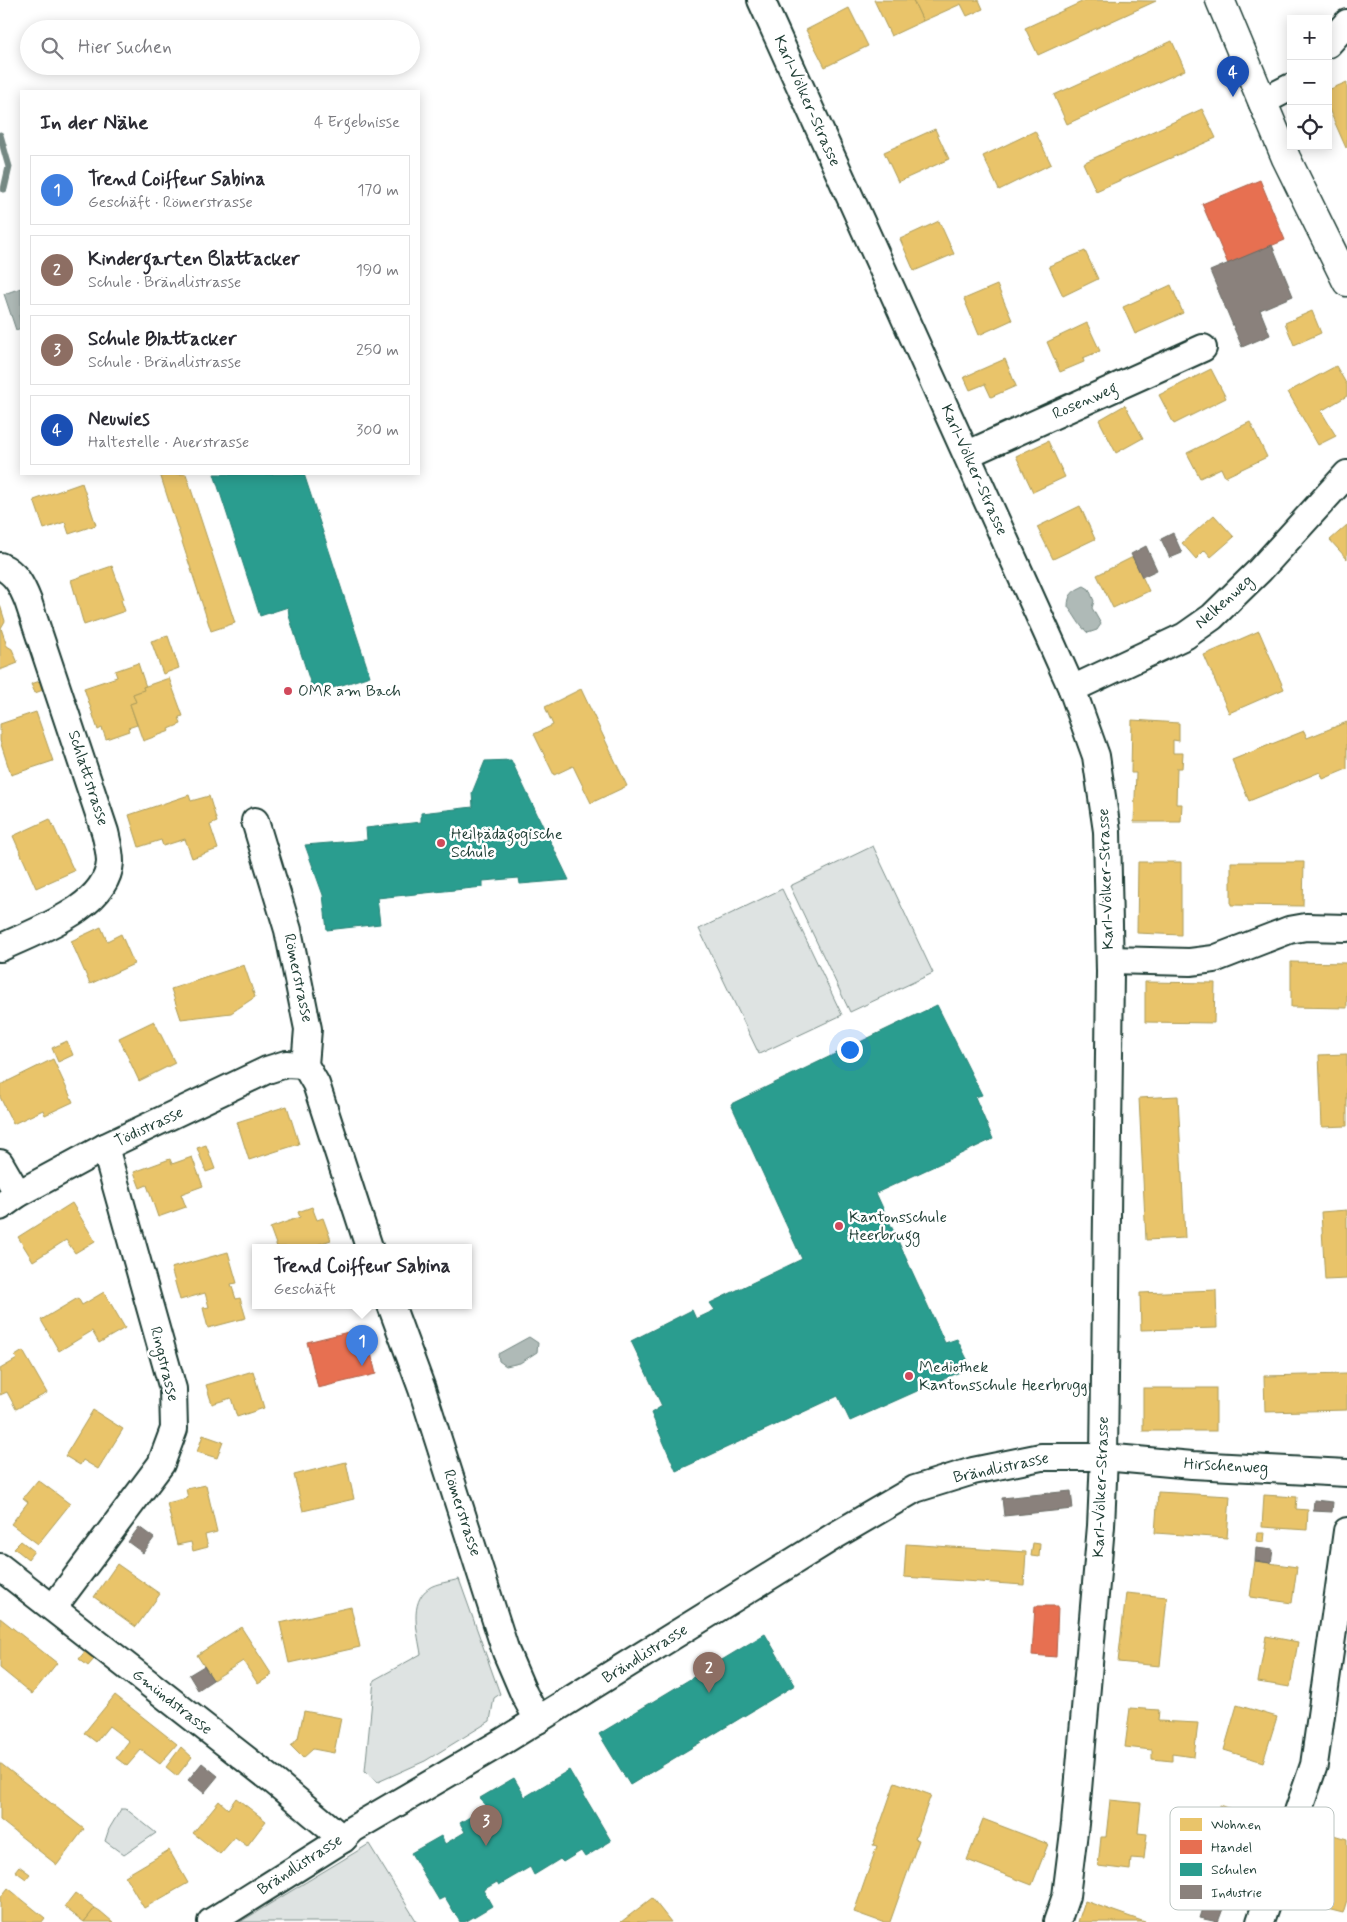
<!DOCTYPE html>
<html lang="de">
<head>
<meta charset="utf-8">
<style>
	:root { --surface:#fff; --page:#f2f2f3; --text:#2b2b33; --muted:#7c7c81; --line:#e1e1e2; --accent:#b45309 }
	body { margin:0; font-family:Mynerve,sans-serif; background:var(--page); color:var(--text) }
	.controls { position:absolute; right:15px; top:15px; display:grid; overflow:hidden; border-radius:0px; box-shadow:0 2px 12px #0003 }
	.controls button { width:45px; height:45px; display:grid; place-items:center; padding:0; border:0; border-bottom:1px solid var(--line); background:var(--surface); color:var(--text); font:25px sans-serif }
	.you { position:absolute; left:849px; top:1049px; width:18px; height:18px; margin:-12px; border:4px solid #fff; border-radius:50%; background:#1a73e8; box-shadow:0 0 0 8px #1a73e833 }
	.badge { display:grid; place-items:center; width:32px; height:32px; border-radius:50%; background:var(--accent); color:#fff; font-size:16px; font-weight:700 }
	.pin { position:absolute; translate:-50% -41px; filter:drop-shadow(0 1px 2px #0008) }
	.pin::after { content:''; position:absolute; top:26px; width:18px; height:15px; background:inherit; clip-path:polygon(0 0,100% 0,50% 100%) }
	.popup { position:absolute; left:252px; top:1244px; width:220px; height:65px; box-sizing:border-box; display:grid; place-content:center; border-radius:0px; background:var(--surface); filter:drop-shadow(0 1px 4px #0005); font-size:16px; white-space:nowrap; color:var(--muted) }
	.popup b { font-size:19px; color:var(--text) }
	.popup::after { content:''; position:absolute; left:50%; top:100%; margin-left:-10px; border:10px solid transparent; border-top-color:var(--surface) }
	.list { margin:0; padding:0; list-style:none }
	h2 { display:flex; justify-content:space-between; align-items:center; height:65px; margin:0; padding:0 20px; font-size:21px }
	h2 small { font-size:16px; font-weight:400; color:var(--muted) }
	.list li { display:grid; grid-template-columns:32px 1fr auto; gap:15px; align-items:center; box-sizing:border-box; height:70px; margin:0 10px 10px; padding:0 10px; border:1px solid var(--line); border-radius:0px }
	.list b { display:block; font-size:19px; white-space:nowrap }
	.list p { margin:0; font-size:16px; white-space:nowrap; color:var(--muted) }
	.list em { font-size:16px; font-style:normal; color:var(--muted) }
	.icon { flex:none; width:28px; height:28px; fill:none; stroke:currentColor; stroke-width:2; stroke-linecap:round; stroke-linejoin:round }
	.map { position:relative; flex:none; width:1347px; height:1922px; overflow:hidden }
	.search { position:absolute; background:var(--surface); box-shadow:0 2px 12px #0003; left:20px; top:20px; width:400px; height:55px; display:flex; align-items:center; gap:12px; box-sizing:border-box; padding:0 18px; border-radius:28px; color:var(--muted); font-size:19px }
	.panel { position:absolute; background:var(--surface); box-shadow:0 2px 12px #0003; left:20px; top:90px; width:400px; height:385px; border-radius:0px }
	.map>svg:first-child { display:block }
	.green { fill:#dee3e2; stroke:#7e908b }
	.water { fill:#afbab7; stroke:#758883 }
	.homes { fill:#e9c46a; stroke:#ac9c5a }
	.shops { fill:#e76f51; stroke:#ab6048 }
	.schools { fill:#2a9d8f; stroke:#278074 }
	.industry { fill:#8a817c; stroke:#6a6d66 }
	.lines { fill:none; stroke-linecap:round; stroke-linejoin:round }
	.stream { stroke:#758883; stroke-width:7 }
	.minor-casing { stroke:#1f3d34; stroke-width:30 }
	.major-casing { stroke:#1f3d34; stroke-width:31 }
	.minor { stroke:#fff; stroke-width:26 }
	.major { stroke:#fff; stroke-width:28 }
	.poi-dot { fill:#d1495b; stroke:#fff; stroke-width:2 }
	.labels { text-anchor:middle; dominant-baseline:central; stroke-width:5; stroke-linejoin:round; paint-order:stroke }
	.street-label { font-size:16px; fill:#1f3d34; stroke:#fff }
	.poi-label { font-size:16px; fill:#1f3d34; stroke:#fff; text-anchor:start }
	.key { fill:#fff; stroke:#bcc5c2; stroke-width:1 }
	.key-label { font-size:14px; fill:#1f3d34 }
</style>
</head>
<body>
<div class="map">
<svg width="1347" height="1922" viewBox="0 0 1347 1922">
	<rect width="100%" height="100%" fill="#fff"/>
	<filter id="ink" filterUnits="userSpaceOnUse"><feTurbulence type="fractalNoise" baseFrequency=".02" numOctaves="2"/><feDisplacementMap in="SourceGraphic" scale="10" xChannelSelector="R" yChannelSelector="G"/><feConvolveMatrix kernelMatrix="1 2 1 2 8 2 1 2 1" color-interpolation-filters="sRGB"/></filter>
	<g filter="url(#ink)">
		<!-- green -->
		<g class="green">
			<path d="M873,846L933,973L850,1012L790,886Z"/>
			<path d="M782,889L842,1015L759,1054L699,929Z"/>
			<path d="M459,1579L500,1694L494,1698L490,1721L425,1761L378,1782L365,1771L374,1680L421,1654C418,1634 408,1602 429,1588C436,1583 450,1582 459,1579Z"/>
			<path d="M121,1809H126L156,1833L124,1855L105,1841L109,1829Z"/>
			<path d="M369,1844L417,1922H240Z"/>
		</g>
		<!-- water -->
		<g class="water">
			<path d="M21,288V314L19,315L21,328L16,330L4,294Z"/>
			<path d="M1084,586L1089,589L1094,601L1092,608L1101,624L1097,630L1088,633C1079,626 1075,615 1068,607C1068,594 1073,591 1084,586Z"/>
			<path d="M529,1337L538,1343L537,1352L520,1363L506,1366L499,1361L498,1354Z"/>
		</g>
		<!-- homes -->
		<g class="homes">
			<path d="M874,0H913L923,21L891,36Z"/>
			<path d="M913,0H979L983,9L967,16L961,4L923,21Z"/>
			<path d="M1086,0L1156,1L1038,55L1025,28Z"/>
			<path d="M849,8L868,46L825,67L806,30Z"/>
			<path d="M1172,41L1185,70L1067,124L1054,95Z"/>
			<path d="M1347,82V147L1346,148L1328,107V90Z"/>
			<path d="M1202,109L1216,138L1096,191L1083,163Z"/>
			<path d="M935,129L949,159L898,182L884,152Z"/>
			<path d="M1035,131L1051,164L999,190L983,156Z"/>
			<path d="M939,221L954,254L914,271L900,239Z"/>
			<path d="M1085,251L1098,279L1063,296L1049,266Z"/>
			<path d="M997,285L1012,320L979,335L964,299Z"/>
			<path d="M1171,285L1183,313L1135,334L1123,307Z"/>
			<path d="M1312,311L1321,333L1294,345L1285,323Z"/>
			<path d="M1087,323L1100,351L1083,358L1084,362L1060,372L1047,342Z"/>
			<path d="M1005,359L1016,386L991,397L985,384L970,390L964,377Z"/>
			<path d="M1336,366L1347,385V396L1321,411L1336,436L1318,445L1288,392Z"/>
			<path d="M1211,369L1226,398L1174,424L1159,395Z"/>
			<path d="M1125,405L1143,438L1116,453L1099,420Z"/>
			<path d="M1250,422L1267,457L1225,477L1221,468L1200,478L1187,453Z"/>
			<path d="M1048,441L1065,477L1033,492L1016,456Z"/>
			<path d="M160,474H186L235,623L211,631Z"/>
			<path d="M82,483L96,525L69,534L65,522L44,529L34,500Z"/>
			<path d="M1080,506L1095,539L1053,559L1037,527Z"/>
			<path d="M1214,515L1234,537L1211,557L1205,550L1196,559L1182,543Z"/>
			<path d="M1347,525V559L1330,540Z"/>
			<path d="M1133,557L1149,591L1113,608L1097,575Z"/>
			<path d="M112,566L124,599L121,600L125,611L84,625L71,580Z"/>
			<path d="M0,605L5,621L1,628L7,646L12,649L18,663L0,670Z"/>
			<path d="M1259,631L1284,689L1229,713L1204,655Z"/>
			<path d="M168,636L179,668L163,674L151,641Z"/>
			<path d="M138,663L146,687H143L144,690L133,694L136,702L130,704L137,725L128,728L129,731L106,739L102,728L98,730L84,688L117,677L115,671Z"/>
			<path d="M169,678L183,716L179,717L181,724L169,729L170,731L143,741L130,704L136,702L133,694L144,690L143,687Z"/>
			<path d="M40,681L43,690L35,693L31,684Z"/>
			<path d="M581,689L627,786L591,803L573,766L554,775L534,734L553,725L545,707Z"/>
			<path d="M36,712L53,761L11,775L0,741V724Z"/>
			<path d="M1132,720L1179,723V741L1173,740V753H1183L1182,768H1177L1176,804H1182L1181,822H1134L1136,773H1131Z"/>
			<path d="M1347,722V769L1323,779L1320,772L1249,801L1232,760L1304,731L1307,738Z"/>
			<path d="M189,795L191,801L209,796L217,822L210,825L218,849L192,858L185,839L163,846L161,840L139,847L129,815Z"/>
			<path d="M50,819L74,871L36,888L13,836Z"/>
			<path d="M1138,862H1181V935L1137,933Z"/>
			<path d="M1231,862H1304L1303,906L1231,905Z"/>
			<path d="M101,927L107,941L121,934L134,964L90,984L71,941Z"/>
			<path d="M1291,962L1347,963V1008L1291,1007Z"/>
			<path d="M244,965L255,997L231,1013L181,1019L171,989Z"/>
			<path d="M1145,982L1215,983L1214,1023L1145,1022Z"/>
			<path d="M154,1021L175,1063L139,1081L119,1038Z"/>
			<path d="M67,1041L73,1055L58,1062L52,1048Z"/>
			<path d="M1347,1054V1126L1322,1127L1319,1055Z"/>
			<path d="M53,1059L73,1102L45,1115L43,1110L13,1124L0,1097V1085Z"/>
			<path d="M1178,1096L1185,1238L1146,1240L1139,1098Z"/>
			<path d="M287,1106L299,1144L249,1160L237,1122Z"/>
			<path d="M206,1145L215,1169L206,1172L197,1148Z"/>
			<path d="M192,1157L203,1186L181,1194L186,1207L158,1217L147,1185L140,1188L134,1172L170,1159L172,1164Z"/>
			<path d="M72,1203L95,1241L75,1253L66,1240L33,1261L18,1237Z"/>
			<path d="M312,1207L317,1220L323,1218L331,1240L310,1247H277L270,1228L300,1217L298,1212Z"/>
			<path d="M1347,1210V1279L1325,1280L1321,1212Z"/>
			<path d="M228,1252L237,1283L231,1284L236,1299L240,1298L246,1318L208,1328L203,1308L209,1307L205,1293L180,1300L171,1268Z"/>
			<path d="M1216,1290L1217,1328L1141,1330L1140,1293Z"/>
			<path d="M104,1292L125,1328L99,1343L92,1331L59,1351L41,1320L78,1298L82,1305Z"/>
			<path d="M23,1351L47,1393L16,1409L7,1392L0,1395V1369L17,1359L15,1356Z"/>
			<path d="M253,1371L264,1408L237,1417L231,1398L212,1404L206,1385Z"/>
			<path d="M1347,1374V1410L1265,1412L1264,1376Z"/>
			<rect x="1143" y="1388" width="73" height="43"/>
			<path d="M93,1410L123,1429L98,1469L83,1460L80,1465L65,1456Z"/>
			<path d="M203,1435L223,1442L217,1458L197,1452Z"/>
			<path d="M346,1462L354,1499L303,1511L294,1475Z"/>
			<path d="M38,1480L70,1504L38,1544L11,1524L28,1502L23,1498Z"/>
			<path d="M206,1485L217,1532L205,1535L208,1547L193,1551L191,1542L177,1545L167,1503L188,1498L186,1489Z"/>
			<path d="M1158,1492L1230,1496L1227,1538L1155,1533Z"/>
			<path d="M1264,1495L1297,1497L1296,1509L1308,1510L1307,1530L1262,1527Z"/>
			<path d="M1257,1533H1265L1264,1542L1256,1541Z"/>
			<path d="M21,1541L34,1551L28,1559L14,1548Z"/>
			<path d="M1033,1543L1040,1544L1039,1557L1031,1556Z"/>
			<path d="M906,1544L1026,1552L1024,1585L904,1577Z"/>
			<path d="M1255,1561L1297,1567L1292,1603L1250,1597Z"/>
			<path d="M117,1564L160,1594L136,1627L94,1597Z"/>
			<path d="M1126,1593L1167,1597L1160,1666L1118,1662Z"/>
			<path d="M351,1607L360,1647L289,1663L280,1623Z"/>
			<path d="M0,1618L57,1663L32,1694L0,1668Z"/>
			<path d="M241,1627L272,1675L258,1684L243,1661L213,1680L197,1655Z"/>
			<path d="M1266,1636L1298,1642L1290,1687L1258,1682Z"/>
			<path d="M86,1650L95,1658L88,1666L79,1659Z"/>
			<path d="M115,1695L177,1744L160,1764L141,1750L127,1766L116,1758L129,1741L109,1726L96,1742L84,1733Z"/>
			<path d="M1237,1705L1277,1717L1263,1762L1224,1750Z"/>
			<path d="M1130,1708L1159,1710L1158,1721L1198,1723L1194,1757L1172,1754V1761L1152,1759V1750L1125,1747Z"/>
			<path d="M304,1711L341,1718L334,1753L313,1749L303,1758L291,1746L298,1738Z"/>
			<path d="M181,1747L192,1757L177,1776L166,1767Z"/>
			<path d="M0,1763L84,1829L57,1865L0,1820Z"/>
			<path d="M895,1782L931,1795L915,1839L919,1840L890,1922H882L854,1912L877,1846L873,1845Z"/>
			<path d="M236,1798L266,1821L247,1846L235,1837L220,1854L193,1833L219,1801L228,1809Z"/>
			<path d="M1110,1800L1141,1803L1138,1833L1147,1834L1144,1859L1131,1858L1130,1870L1098,1866L1101,1837H1106Z"/>
			<path d="M1220,1805L1257,1818L1228,1902L1190,1889Z"/>
			<path d="M983,1819L1048,1844L1032,1885L967,1860Z"/>
			<path d="M1330,1834L1347,1839V1900L1343,1913L1311,1905Z"/>
			<path d="M169,1850L188,1883L144,1908L125,1876Z"/>
			<path d="M19,1866L30,1874L26,1879L15,1871Z"/>
			<path d="M8,1888L45,1918L42,1922H0V1898Z"/>
			<path d="M75,1893L95,1908L84,1922L64,1907Z"/>
			<path d="M652,1898L671,1922H621Z"/>
			<path d="M1085,1901L1145,1922H1078Z"/>
			<path d="M95,1908L100,1911L113,1922H84Z"/>
		</g>
		<!-- shops -->
		<g class="shops">
			<path d="M1260,180L1285,240L1228,264L1202,204Z"/>
			<path d="M365,1328L376,1374L318,1388L307,1342Z"/>
			<path d="M1035,1606H1058L1056,1657L1032,1655Z"/>
		</g>
		<!-- schools -->
		<g class="schools">
			<path d="M214,474H304L370,676L314,694L289,616L288,607L260,616Z"/>
			<path d="M511,760L569,880L520,884L519,878L483,881V887L377,898L380,924L327,930L323,895L305,845L367,840L366,828L421,822V813L473,807L472,793L485,761Z"/>
			<path d="M937,1005L982,1095L975,1097L993,1139L876,1193L945,1343L957,1339L971,1367L850,1421L838,1396L676,1471L651,1413L662,1406L631,1341L692,1310L696,1319L715,1310L710,1303L802,1259L731,1104Z"/>
			<path d="M765,1634L795,1685L630,1785L599,1734Z"/>
			<path d="M569,1770L611,1841L585,1857L581,1851L563,1862L560,1859L534,1875L530,1867L499,1885L497,1882L483,1890L492,1906L465,1922H460L445,1897L439,1900L411,1853L441,1836L445,1844L465,1832L460,1823L486,1807L480,1798L514,1778L525,1797Z"/>
		</g>
		<!-- industry -->
		<g class="industry">
			<path d="M1272,245L1293,296L1260,310L1270,335L1242,347L1210,271Z"/>
			<path d="M1173,533L1182,553L1170,558L1161,539Z"/>
			<path d="M1146,546L1157,570L1142,577L1131,554Z"/>
			<path d="M1071,1491L1073,1509L1004,1516L1002,1498Z"/>
			<path d="M1314,1500L1333,1502L1332,1512L1313,1511Z"/>
			<path d="M139,1527L154,1538L143,1553L128,1542Z"/>
			<path d="M1256,1548L1273,1550L1271,1563L1255,1561Z"/>
			<path d="M204,1666L213,1680L198,1690L189,1675Z"/>
			<path d="M202,1763L218,1776L204,1793L188,1780Z"/>
			<path d="M1205,1899L1224,1906L1218,1922L1199,1918Z"/>
		</g>
		<g class="lines">
			<!-- stream -->
			<path class="stream" d="M0,135L9,167L4,189"/>
			<!-- minor casing -->
			<g class="minor-casing">
				<g id="minor">
					<path d="M761,0L1051,642L1072,689L1096,756L1107,831L1110,972L1104,1457L1101,1526L1075,1824L1066,1896L1057,1922"/>
					<path d="M1328,44L1347,23"/>
					<path d="M1262,102L1291,87"/>
					<path d="M968,454L1203,348"/>
					<path d="M0,566C16,573 22,586 28,601L105,832C107,841 110,852 110,862C107,908 35,931 0,948"/>
					<path d="M1072,689L1185,636L1212,617L1260,570L1347,474"/>
					<path d="M255,821L288,930L308,1029L305,1065L316,1084L369,1247"/>
					<path d="M1110,960L1190,962L1214,959L1289,930L1306,927L1347,928"/>
					<path d="M0,1163L18,1194"/>
					<path d="M0,1207L18,1194L105,1147L267,1070L286,1064L305,1065"/>
					<path d="M391,1305L422,1389L506,1652L524,1694L538,1720"/>
					<path d="M0,1567L275,1782L343,1839"/>
					<path d="M53,1608L161,1464L174,1429L173,1389L105,1147"/>
					<path d="M211,1922L343,1839L353,1829L502,1742L836,1535L915,1489L973,1471L1041,1457H1104L1192,1465L1347,1473"/>
					<path d="M1260,1922L1314,1765L1347,1531"/>
				</g>
			</g>
			<!-- major casing -->
			<g class="major-casing">
				<path id="major" d="M1220,0L1286,158L1347,282"/>
			</g>
			<!-- minor -->
			<use href="#minor" class="minor"/>
			<!-- major -->
			<use href="#major" class="major"/>
		</g>
	</g>
	<!-- markers -->
	<g class="poi-dot">
		<circle cx="288" cy="691" r="5"/>
		<circle cx="441" cy="843" r="5"/>
		<circle cx="839" cy="1226" r="5"/>
		<circle cx="909" cy="1376" r="5"/>
	</g>
	<g class="labels">
		<!-- street labels -->
		<g class="street-label">
			<text transform="translate(807 101) rotate(66)">Karl-Völker-Strasse</text>
			<text transform="translate(1085 401) rotate(-24)">Rosenweg</text>
			<text transform="translate(974 470) rotate(66)">Karl-Völker-Strasse</text>
			<text transform="translate(1224 602) rotate(-42)">Nelkenweg</text>
			<text transform="translate(88 778) rotate(72)">Schlattstrasse</text>
			<text transform="translate(1106 879) rotate(-92)">Karl-Völker-Strasse</text>
			<text transform="translate(298 978) rotate(78)">Römerstrasse</text>
			<text transform="translate(149 1127) rotate(-25)">Tödistrasse</text>
			<text transform="translate(164 1364) rotate(76)">Ringstrasse</text>
			<text transform="translate(1226 1466) rotate(3)">Hirschenweg</text>
			<text transform="translate(1001 1468) rotate(-12)">Brändlistrasse</text>
			<text transform="translate(1101 1487) rotate(-88)">Karl-Völker-Strasse</text>
			<text transform="translate(462 1513) rotate(72)">Römerstrasse</text>
			<text transform="translate(645 1654) rotate(-32)">Brändlistrasse</text>
			<text transform="translate(172 1702) rotate(38)">Gmündstrasse</text>
			<text transform="translate(300 1865) rotate(-33)">Brändlistrasse</text>
		</g>
		<!-- poi labels -->
		<g class="poi-label">
			<text x="298" y="691">OMR am Bach</text>
			<text x="451" y="834">Heilpädagogische<tspan x="451" dy="18">Schule</tspan></text>
			<text x="849" y="1217">Kantonsschule<tspan x="849" dy="18">Heerbrugg</tspan></text>
			<text x="919" y="1367">Mediothek<tspan x="919" dy="18">Kantonsschule Heerbrugg</tspan></text>
		</g>
	</g>
	<!-- legend -->
	<rect x="1170" y="1807" width="164" height="103" rx="8" class="key"/>
	<rect x="1180" y="1818" width="22" height="13" fill="#e9c46a"/>
	<rect x="1180" y="1840" width="22" height="14" fill="#e76f51"/>
	<rect x="1180" y="1863" width="22" height="13" fill="#2a9d8f"/>
	<rect x="1180" y="1885" width="22" height="14" fill="#8a817c"/>
	<g class="key-label">
		<text x="1211" y="1829">Wohnen</text>
		<text x="1211" y="1852">Handel</text>
		<text x="1211" y="1874">Schulen</text>
		<text x="1211" y="1897">Industrie</text>
	</g>
</svg>
<div class="controls">
<button>+</button>
<button>−</button>
<button><svg class="icon" aria-label="locate" viewBox="0 0 24 24"><circle cx="12" cy="12" r="6"/><path d="M12 2v4M12 18v4M2 12h4M18 12h4"/></svg></button>
</div>
<div class="you"></div>
<div class="pin badge" style="left:362px;top:1366px;background:#3f7fe0">1</div>
<div class="popup"><b>Trend Coiffeur Sabina</b>Geschäft</div>
<div class="pin badge" style="left:709px;top:1693px;background:#8d6e63">2</div>
<div class="pin badge" style="left:486px;top:1846px;background:#8d6e63">3</div>
<div class="pin badge" style="left:1233px;top:97px;background:#1a4fb4">4</div>
<div class="search"><svg class="icon" aria-label="search" viewBox="0 0 24 24"><circle cx="10" cy="10" r="6"/><path d="M15 15l6 6"/></svg>Hier suchen</div>
<section class="panel">
<h2>In der Nähe<small>4 Ergebnisse</small></h2>
<ul class="list">
<li><span class="badge" style="background:#3f7fe0">1</span><div><b>Trend Coiffeur Sabina</b><p>Geschäft · Römerstrasse</p></div><em>170 m</em></li>
<li><span class="badge" style="background:#8d6e63">2</span><div><b>Kindergarten Blattacker</b><p>Schule · Brändlistrasse</p></div><em>190 m</em></li>
<li><span class="badge" style="background:#8d6e63">3</span><div><b>Schule Blattacker</b><p>Schule · Brändlistrasse</p></div><em>250 m</em></li>
<li><span class="badge" style="background:#1a4fb4">4</span><div><b>Neuwies</b><p>Haltestelle · Auerstrasse</p></div><em>300 m</em></li>
</ul>
</section>
</div>
</body>
</html>
